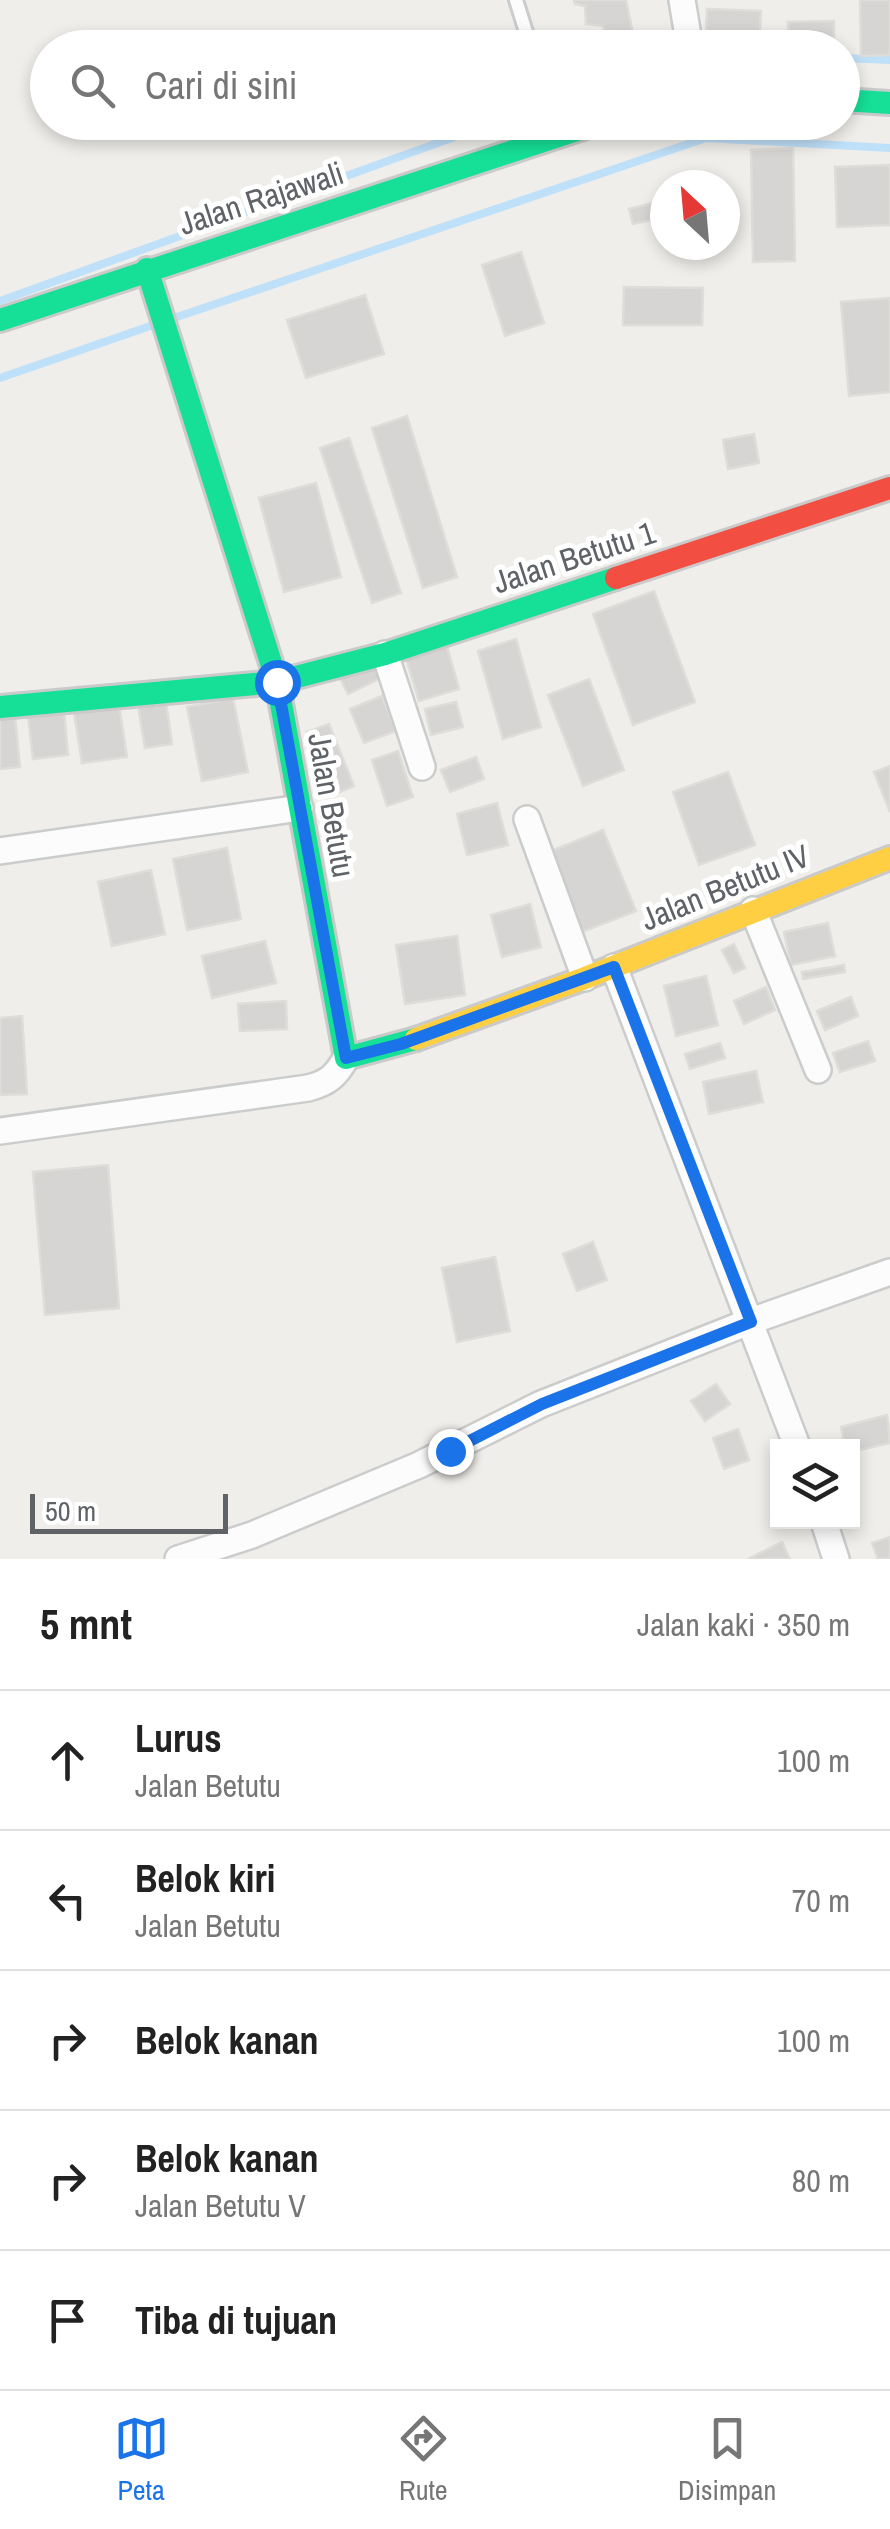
<!DOCTYPE html>
<html lang="id">
<head>
<meta charset="utf-8">
<style>
	:root { --surface:#fff; --page:#f2f2f2; --text:#222; --muted:#767676; --line:#e0e0e0; --accent:#1a73e8 }
	body { margin:0; font-family:"Archivo Narrow",sans-serif; background:var(--page); color:var(--text) }
	.controls { position:absolute; right:30px; bottom:30px; display:grid; overflow:hidden; border-radius:0px; box-shadow:0 5px 15px #0003 }
	.controls button { width:90px; height:90px; display:grid; place-items:center; padding:0; border:0; border-bottom:2px solid var(--line); background:var(--surface); color:var(--text); font:50px sans-serif }
	.compass { position:absolute; left:650px; top:170px; width:90px; height:90px; border-radius:50%; background:var(--surface); box-shadow:0 5px 15px #0003; rotate:334deg }
	.scale { position:absolute; left:30px; bottom:25px; width:198px; box-sizing:border-box; padding-left:10px; border:5px solid #5f6368; border-top:0; font-size:28px; line-height:35px; white-space:nowrap; color:#5f6368; -webkit-text-stroke:8px #fff; paint-order:stroke }
	.stop { position:absolute; width:30px; height:30px; margin:-22px; border:8px solid #1a73e8; border-radius:50%; background:#fff }
	.stop.end { background:#1a73e8; border-color:#fff; box-shadow:0 2px 10px #0008 }
	.list { margin:0; padding:0; list-style:none }
	h2 { display:flex; justify-content:space-between; align-items:center; height:130px; margin:0; padding:0 40px; font-size:42px }
	h2 small { font-size:32px; font-weight:400; color:var(--muted) }
	.list li { display:grid; grid-template-columns:65px 1fr auto; gap:30px; align-items:center; box-sizing:border-box; height:140px; padding:0 40px; border-top:2px solid var(--line) }
	.list b { display:block; font-size:38px; white-space:nowrap }
	.list p { margin:0; font-size:32px; white-space:nowrap; color:var(--muted) }
	.list em { font-size:32px; font-style:normal; color:var(--muted) }
	.icon { flex:none; width:55px; height:55px; fill:none; stroke:currentColor; stroke-width:2; stroke-linecap:round; stroke-linejoin:round }
	.map { position:relative; flex:none; width:890px; height:1559px; overflow:hidden }
	.search { position:absolute; background:var(--surface); box-shadow:0 5px 15px #0003; left:30px; right:30px; top:30px; height:110px; display:flex; align-items:center; gap:25px; box-sizing:border-box; padding:0 35px; border-radius:55px; color:var(--muted); font-size:38px }
	.sheet { height:830px; background:var(--surface) }
	nav { display:flex; justify-content:space-around; align-items:center; box-sizing:border-box; height:140px; border-top:2px solid var(--line); background:var(--surface); font-size:28px; color:var(--muted) }
	nav a { display:grid; justify-items:center; gap:5px }
	nav .on { color:var(--accent) }
	.map>svg:first-child { display:block }
	.lines { fill:none; stroke-linecap:round; stroke-linejoin:round }
	.stream { stroke:#bfe0f9; stroke-width:8 }
	.building { fill:#d6d5d3; stroke:#deddd9; stroke-width:2.5 }
	.lane-casing { stroke:#cbcccc; stroke-width:18 }
	.street-casing { stroke:#cbcccc; stroke-width:30 }
	.fast-casing { stroke:#cacacb; stroke-width:28 }
	.slow-casing { stroke:#cacacb; stroke-width:28 }
	.jam-casing { stroke:#cacacb; stroke-width:28 }
	.lane { stroke:#fdfcfc; stroke-width:12 }
	.street { stroke:#fdfcfc; stroke-width:25 }
	.fast { stroke:#16e098; stroke-width:22 }
	.slow { stroke:#ffcf43; stroke-width:22 }
	.jam { stroke:#f24e42; stroke-width:22 }
	.route { stroke:#1a73e8; stroke-width:12 }
	.labels { text-anchor:middle; dominant-baseline:central; stroke-width:10; stroke-linejoin:round; paint-order:stroke }
	.street-label { font-size:32px; fill:#5f6368; stroke:#fff }
</style>
</head>
<body>
<div class="map">
<svg width="890" height="1559" viewBox="0 0 890 1559">
	<rect width="100%" height="100%" fill="#efeeea"/>
	<g class="lines">
		<!-- stream -->
		<g class="stream">
			<path d="M842,58L890,60"/>
			<path d="M0,301L496,122"/>
			<path d="M174,318L706,138L890,148"/>
			<path d="M0,378L156,324"/>
		</g>
	</g>
	<!-- building -->
	<g class="building">
		<path d="M574,0H626L634,39L607,45L603,26L586,24L585,6L575,4Z"/>
		<path d="M860,0H890V55L861,56Z"/>
		<path d="M707,9L761,11L759,48H705Z"/>
		<path d="M834,21V48H788V22Z"/>
		<path d="M793,148L795,261L753,262L751,150Z"/>
		<path d="M890,165V225L837,227L835,167Z"/>
		<path d="M665,200V217L633,224L629,209Z"/>
		<path d="M521,252L544,323L505,336L482,265Z"/>
		<path d="M624,287L703,288L702,325H623Z"/>
		<path d="M365,295L384,354L306,378L287,320Z"/>
		<path d="M890,298V392L849,396L841,302Z"/>
		<path d="M407,416L457,577L423,588L372,428Z"/>
		<path d="M754,434L759,463L728,469L723,440Z"/>
		<path d="M349,438L401,593L372,603L320,448Z"/>
		<path d="M316,483L341,577L284,592L259,498Z"/>
		<path d="M654,591L695,702L633,725L593,614Z"/>
		<path d="M516,639L541,727L503,739L478,651Z"/>
		<path d="M446,643L459,689L419,701L405,655Z"/>
		<path d="M374,659L383,677L348,694L339,676Z"/>
		<path d="M589,679L624,770L583,786L548,695Z"/>
		<path d="M382,696L396,731L364,743L350,709Z"/>
		<path d="M233,698L248,772L202,781L187,707Z"/>
		<path d="M166,702L172,744L145,748L138,706Z"/>
		<path d="M456,702L463,727L431,735L425,709Z"/>
		<path d="M119,705L127,757L82,763L74,712Z"/>
		<path d="M64,711L68,755L33,759L28,715Z"/>
		<path d="M15,717L20,767L0,769V719Z"/>
		<path d="M329,724L354,786L332,795L307,732Z"/>
		<path d="M398,751L413,797L387,806L372,760Z"/>
		<path d="M476,757L484,779L450,792L441,770Z"/>
		<path d="M890,766V812L874,772Z"/>
		<path d="M728,772L755,845L699,865L673,792Z"/>
		<path d="M497,803L508,845L467,855L457,814Z"/>
		<path d="M603,830L636,911L582,932L549,852Z"/>
		<path d="M227,848L241,919L187,930L173,859Z"/>
		<path d="M151,870L165,934L112,946L98,882Z"/>
		<path d="M530,904L541,947L502,957L491,915Z"/>
		<path d="M828,923L835,956L791,965L784,932Z"/>
		<path d="M457,936L465,995L405,1004L396,945Z"/>
		<path d="M265,941L276,983L212,998L202,956Z"/>
		<path d="M734,944L745,968L734,973L722,950Z"/>
		<path d="M844,965L845,972L803,979L802,972Z"/>
		<path d="M706,976L718,1025L676,1036L664,986Z"/>
		<path d="M766,987L775,1010L744,1024L734,1001Z"/>
		<path d="M851,997L858,1016L825,1030L817,1011Z"/>
		<path d="M286,1001L287,1029L240,1031L238,1004Z"/>
		<path d="M22,1016L27,1094L0,1095V1018Z"/>
		<path d="M868,1041L875,1061L840,1072L833,1053Z"/>
		<path d="M720,1043L725,1058L690,1069L685,1054Z"/>
		<path d="M756,1071L763,1102L709,1114L703,1082Z"/>
		<path d="M108,1165L119,1308L45,1315L33,1172Z"/>
		<path d="M593,1242L607,1280L577,1291L563,1254Z"/>
		<path d="M495,1257L510,1331L457,1342L442,1268Z"/>
		<path d="M716,1384L730,1404L705,1421L691,1401Z"/>
		<path d="M887,1415L890,1443L852,1452V1446H845L841,1427Z"/>
		<path d="M738,1429L749,1460L724,1469L713,1438Z"/>
		<path d="M890,1537V1559H878L872,1543Z"/>
		<path d="M782,1542L790,1559H748Z"/>
	</g>
	<g class="lines">
		<!-- lane casing -->
		<g class="lane-casing">
			<path id="lane" d="M516,0L531,48"/>
		</g>
		<!-- street casing -->
		<g class="street-casing">
			<g id="street">
				<path d="M682,0L690,48"/>
				<path d="M385,654L422,767"/>
				<path d="M527,819L585,978"/>
				<path d="M0,851L300,808"/>
				<path d="M753,910L818,1070"/>
				<path d="M614,967L797,1446"/>
				<path d="M0,1131L308,1088C328,1083 336,1076 346,1058"/>
				<path d="M824,1522L836,1559"/>
				<path d="M178,1559L252,1535L419,1465L541,1404L751,1321L890,1272"/>
			</g>
		</g>
		<!-- fast casing -->
		<g class="fast-casing">
			<g id="fast">
				<path d="M842,100L890,103"/>
				<path d="M147,269L277,682L346,1058L416,1039"/>
				<path d="M0,320L601,122"/>
				<path d="M0,707L277,682L385,654L616,578"/>
			</g>
		</g>
		<!-- slow casing -->
		<g class="slow-casing">
			<path id="slow" d="M416,1039L585,978L890,858"/>
		</g>
		<!-- jam casing -->
		<g class="jam-casing">
			<path id="jam" d="M616,578L890,488"/>
		</g>
		<!-- lane -->
		<use href="#lane" class="lane"/>
		<!-- street -->
		<use href="#street" class="street"/>
		<!-- fast -->
		<use href="#fast" class="fast"/>
		<!-- slow -->
		<use href="#slow" class="slow"/>
		<!-- jam -->
		<use href="#jam" class="jam"/>
	</g>
	<g class="lines">
		<!-- route -->
		<path class="route" d="M277,682L346,1058L401,1044L614,967L751,1322L542,1404L450,1451"/>
	</g>
	<g class="labels">
		<!-- street labels -->
		<g class="street-label">
			<text transform="translate(261 198) rotate(-18)">Jalan Rajawali</text>
			<text transform="translate(574 557) rotate(-18)">Jalan Betutu 1</text>
			<text transform="translate(332 805) rotate(80)">Jalan Betutu</text>
			<text transform="translate(725 887) rotate(-22)">Jalan Betutu IV</text>
		</g>
	</g>
</svg>
<div class="controls">
<button><svg class="icon" aria-label="layers" viewBox="0 0 24 24"><path d="M12 4l9 5-9 5-9-5zM3 14l9 5 9-5"/></svg></button>
</div>
<svg class="compass" viewBox="-18 -18 36 36"><path d="M0-13l5 13h-10z" fill="#e53935"/><path d="M0 13l5-13h-10z" fill="#767676"/></svg>
<div class="scale">50 m</div>
<div class="stop" style="left:277px;top:682px"></div>
<div class="stop end" style="left:450px;top:1451px"></div>
<div class="search"><svg class="icon" aria-label="search" viewBox="0 0 24 24"><circle cx="10" cy="10" r="6"/><path d="M15 15l6 6"/></svg>Cari di sini</div>
</div>
<section class="sheet">
<h2>5 mnt<small>Jalan kaki · 350 m</small></h2>
<ul class="list">
<li><svg class="icon" aria-label="ahead" viewBox="0 0 24 24"><path d="M12 20V5M6 11l6-6 6 6"/></svg><div><b>Lurus</b><p>Jalan Betutu</p></div><em>100 m</em></li>
<li><svg class="icon" aria-label="left" viewBox="0 0 24 24"><path d="M17 20v-9H6M10 6l-5 5 5 5"/></svg><div><b>Belok kiri</b><p>Jalan Betutu</p></div><em>70 m</em></li>
<li><svg class="icon" aria-label="right" viewBox="0 0 24 24"><path d="M7 20v-9h11M14 6l5 5-5 5"/></svg><div><b>Belok kanan</b></div><em>100 m</em></li>
<li><svg class="icon" aria-label="right" viewBox="0 0 24 24"><path d="M7 20v-9h11M14 6l5 5-5 5"/></svg><div><b>Belok kanan</b><p>Jalan Betutu V</p></div><em>80 m</em></li>
<li><svg class="icon" aria-label="arrive" viewBox="0 0 24 24"><path d="M6 21V4h12l-3 4 3 4H6"/></svg><div><b>Tiba di tujuan</b></div></li>
</ul>
</section>
<nav>
<a class="on"><svg class="icon" aria-label="map" viewBox="0 0 24 24"><path d="M3 6l6-2 6 2 6-2v14l-6 2-6-2-6 2zM9 4v14M15 6v14"/></svg>Peta</a>
<a><svg class="icon" aria-label="directions" viewBox="0 0 24 24"><path d="M12 3l9 9-9 9-9-9zM9 14v-3h6M13 9l2 2-2 2"/></svg>Rute</a>
<a><svg class="icon" aria-label="saved" viewBox="0 0 24 24"><path d="M7 4h10v16l-5-4-5 4z"/></svg>Disimpan</a>
</nav>
</body>
</html>
